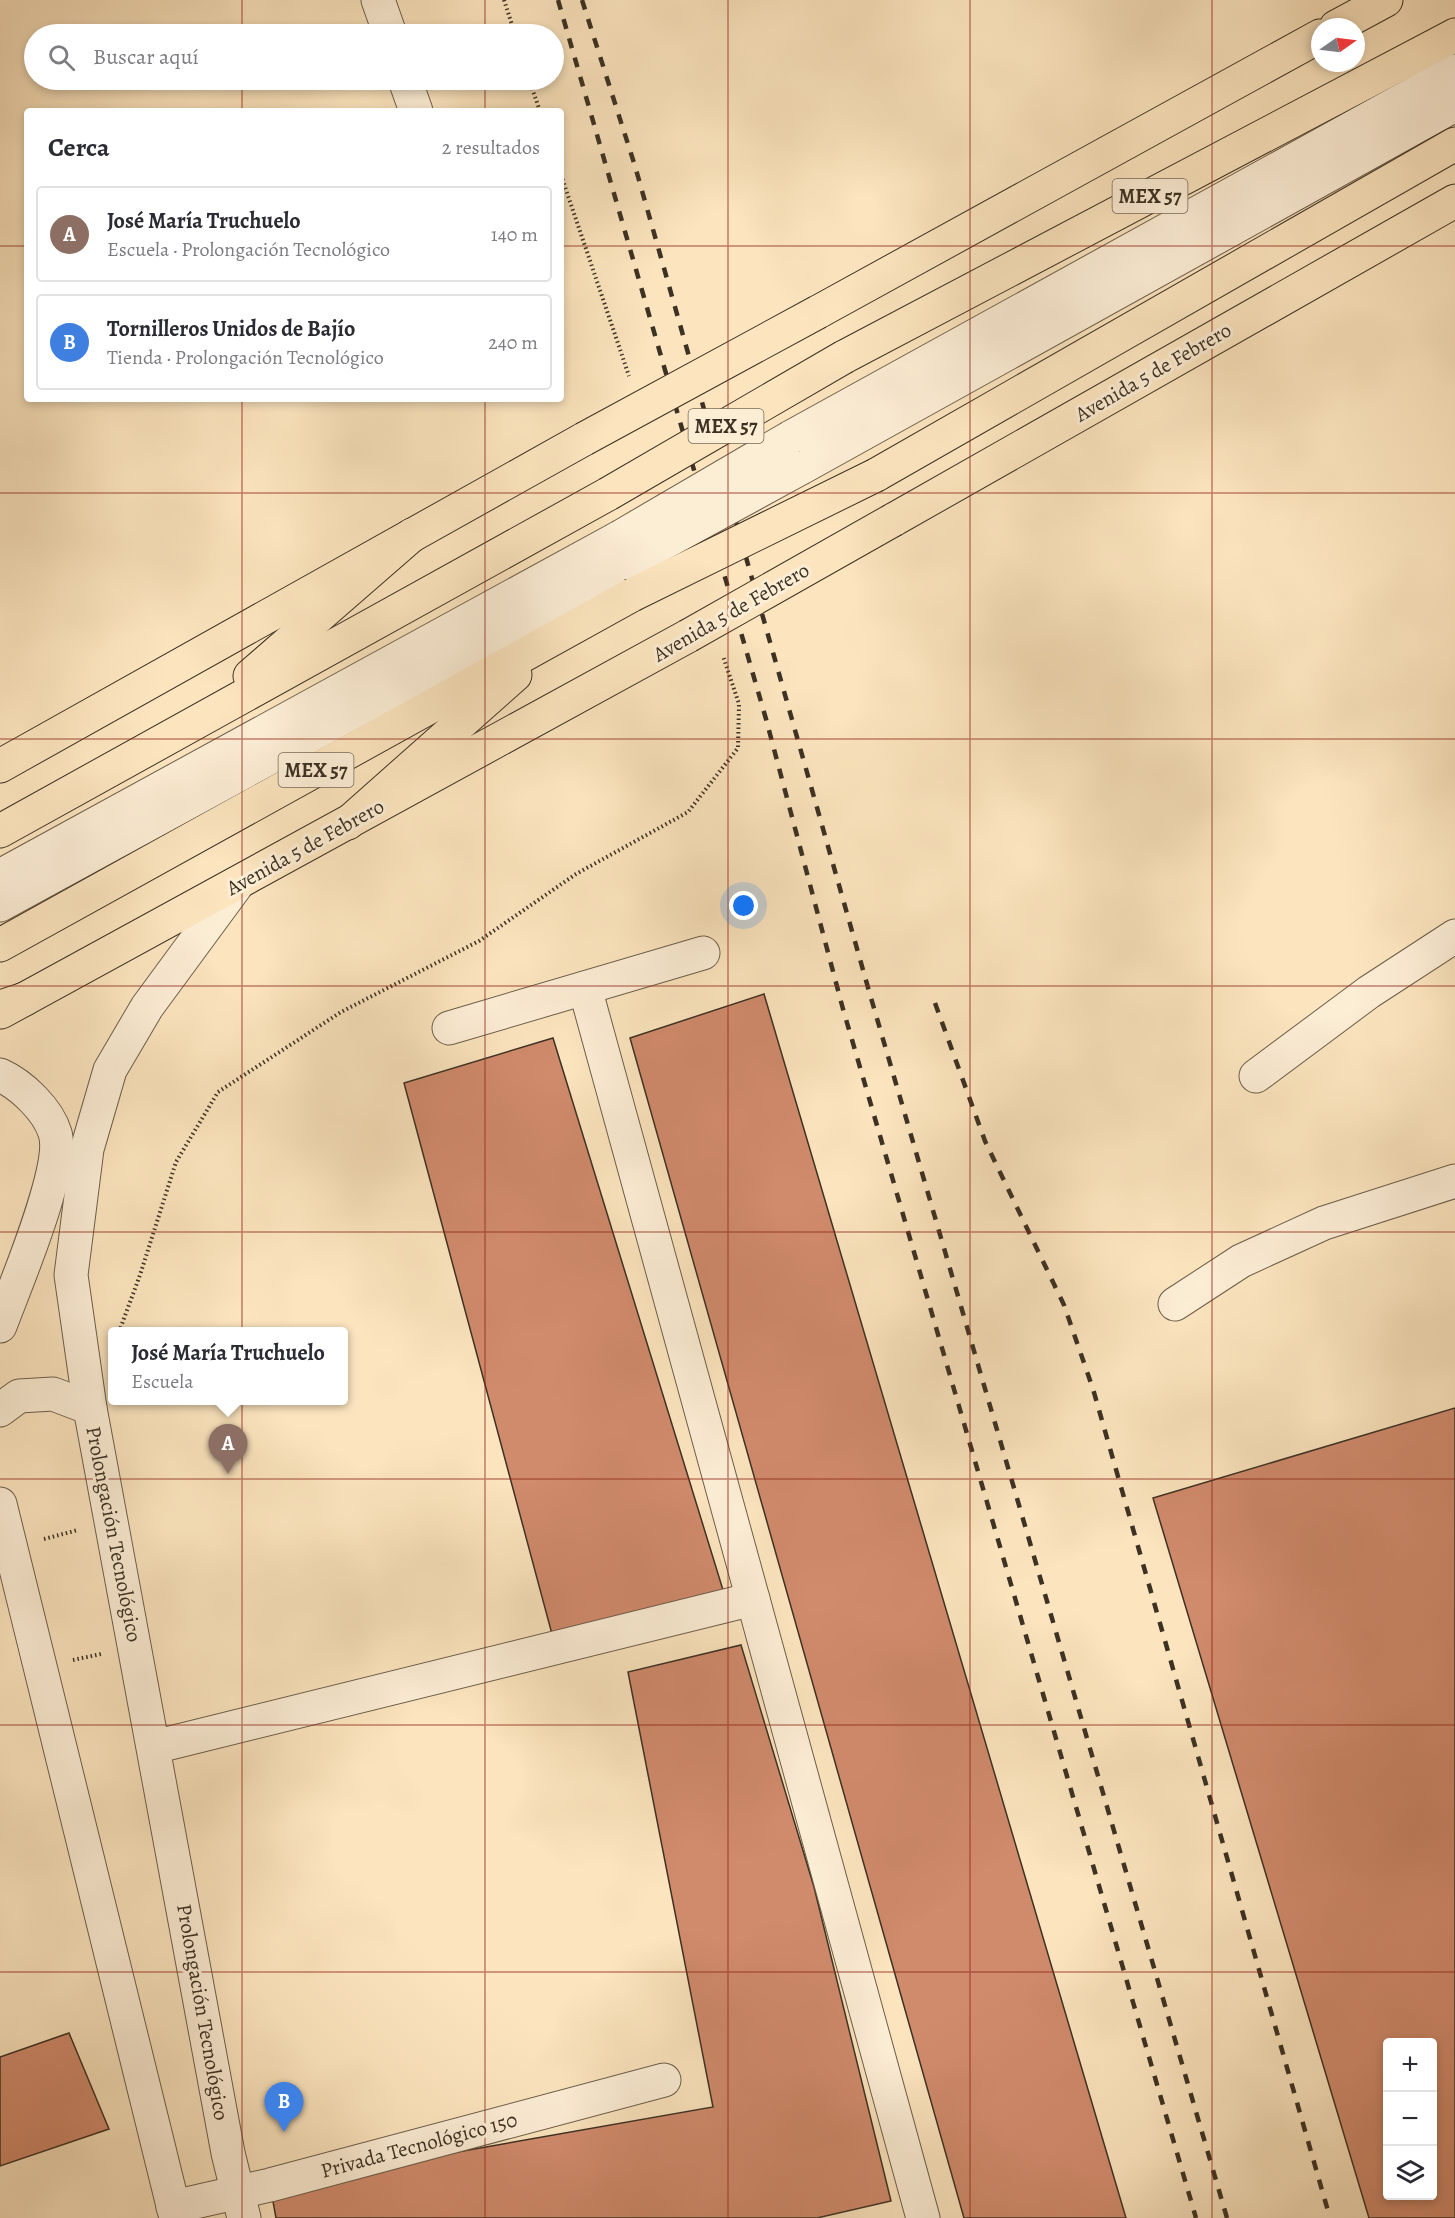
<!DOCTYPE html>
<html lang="es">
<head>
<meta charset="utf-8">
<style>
	:root { --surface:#fff; --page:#f7f7f7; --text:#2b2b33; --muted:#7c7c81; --line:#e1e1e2; --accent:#111827 }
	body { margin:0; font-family:Alegreya,serif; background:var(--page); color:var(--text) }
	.controls { position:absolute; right:18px; bottom:18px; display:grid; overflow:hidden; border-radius:6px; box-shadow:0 3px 9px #0003 }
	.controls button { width:54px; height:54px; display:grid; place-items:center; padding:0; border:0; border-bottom:2px solid var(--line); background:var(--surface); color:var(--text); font:30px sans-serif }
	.compass { position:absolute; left:1311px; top:18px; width:54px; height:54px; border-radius:50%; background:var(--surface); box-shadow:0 3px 9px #0003; rotate:76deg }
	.you { position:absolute; left:744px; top:906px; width:21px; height:21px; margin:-15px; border:4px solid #fff; border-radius:50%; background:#1a73e8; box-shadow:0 0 0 9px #1a73e833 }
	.badge { display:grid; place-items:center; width:39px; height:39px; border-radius:50%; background:var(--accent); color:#fff; font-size:20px; font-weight:700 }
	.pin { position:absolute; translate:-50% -50px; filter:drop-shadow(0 2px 3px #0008) }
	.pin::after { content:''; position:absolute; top:32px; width:21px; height:18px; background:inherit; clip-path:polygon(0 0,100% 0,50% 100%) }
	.popup { position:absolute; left:108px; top:1327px; width:240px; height:78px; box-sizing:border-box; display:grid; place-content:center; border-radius:6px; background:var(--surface); filter:drop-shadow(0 2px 4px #0005); font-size:20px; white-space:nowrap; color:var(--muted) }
	.popup b { font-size:22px; color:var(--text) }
	.popup::after { content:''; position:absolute; left:50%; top:100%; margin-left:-12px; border:12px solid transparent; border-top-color:var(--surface) }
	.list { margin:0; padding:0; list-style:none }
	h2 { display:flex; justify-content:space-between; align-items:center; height:78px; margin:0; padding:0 24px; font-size:26px }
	h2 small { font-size:20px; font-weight:400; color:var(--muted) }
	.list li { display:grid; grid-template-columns:39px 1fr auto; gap:18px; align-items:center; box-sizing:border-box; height:96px; margin:0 12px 12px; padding:0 12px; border:2px solid var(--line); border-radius:6px }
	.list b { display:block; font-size:22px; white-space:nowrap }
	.list p { margin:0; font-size:20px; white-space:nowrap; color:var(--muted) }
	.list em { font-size:20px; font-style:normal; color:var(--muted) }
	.icon { flex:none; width:33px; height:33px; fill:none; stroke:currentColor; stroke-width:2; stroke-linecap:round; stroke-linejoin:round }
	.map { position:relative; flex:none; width:1455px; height:2218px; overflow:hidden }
	.search { position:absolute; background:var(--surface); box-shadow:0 3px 9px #0003; left:24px; top:24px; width:540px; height:66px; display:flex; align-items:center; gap:15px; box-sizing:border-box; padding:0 21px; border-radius:33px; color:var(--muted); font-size:22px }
	.panel { position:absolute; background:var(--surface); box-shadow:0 3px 9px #0003; left:24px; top:108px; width:540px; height:294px; border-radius:6px }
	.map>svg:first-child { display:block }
	.building { fill:#d08a6c; stroke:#3c3123; stroke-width:1.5; fill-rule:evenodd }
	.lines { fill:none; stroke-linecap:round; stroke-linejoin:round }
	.minor-casing { stroke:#6c5e4a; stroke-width:35 }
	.major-casing { stroke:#3c3123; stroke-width:35 }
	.highway-casing { stroke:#3c3123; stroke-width:35 }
	.path { stroke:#3c3123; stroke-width:4; stroke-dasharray:1.5 3; stroke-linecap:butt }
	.minor { stroke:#fcedd5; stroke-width:33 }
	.major { stroke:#fbe4be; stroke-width:33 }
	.highway { stroke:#fbe4be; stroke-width:33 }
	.rail { stroke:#3c3123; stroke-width:4.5; stroke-dasharray:10 10; stroke-linecap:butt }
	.minor-bridge-casing { stroke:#6c5e4a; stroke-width:35; stroke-linecap:butt }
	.major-bridge-casing { stroke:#3c3123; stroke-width:35; stroke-linecap:butt }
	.highway-bridge-casing { stroke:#3c3123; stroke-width:35; stroke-linecap:butt }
	.minor-bridge { stroke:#fcedd5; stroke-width:33 }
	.major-bridge { stroke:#fbe4be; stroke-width:33 }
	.highway-bridge { stroke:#fbe4be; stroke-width:33 }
	.grid { fill:none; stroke:#8f2418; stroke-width:1.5; stroke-opacity:0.55 }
	.labels { text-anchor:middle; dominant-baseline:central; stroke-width:6; stroke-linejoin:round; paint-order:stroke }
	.shield { fill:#fcedd5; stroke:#766958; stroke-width:1.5 }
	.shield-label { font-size:20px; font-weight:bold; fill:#3c3123 }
	.street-label { font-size:21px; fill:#3c3123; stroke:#fcedd5 }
</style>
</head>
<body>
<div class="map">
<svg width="1455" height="2218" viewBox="0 0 1455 2218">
	<rect width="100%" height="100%" fill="#fbe4be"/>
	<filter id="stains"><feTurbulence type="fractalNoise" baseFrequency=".00333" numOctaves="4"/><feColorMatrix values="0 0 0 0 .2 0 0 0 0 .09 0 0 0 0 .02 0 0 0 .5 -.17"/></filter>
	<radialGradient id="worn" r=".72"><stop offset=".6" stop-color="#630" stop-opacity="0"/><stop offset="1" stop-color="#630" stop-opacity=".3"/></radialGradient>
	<!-- building -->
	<g class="building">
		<path d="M764,994L1126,2218H964L630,1038Z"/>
		<path d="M553,1038L723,1590L552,1634L404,1083Z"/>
		<path d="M1455,1408V2218H1369L1153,1498ZM1388,2042H1432V2196H1388Z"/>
		<path d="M741,1645L814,1887L891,2201L817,2218H276L270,2185L713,2107L628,1672Z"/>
		<path d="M69,2033L109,2129L0,2166V2057Z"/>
	</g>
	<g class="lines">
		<!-- minor casing -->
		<g class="minor-casing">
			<g id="minor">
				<path d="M378,0L390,34"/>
				<path d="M405,80L416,111"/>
				<path d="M791,437L1455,71"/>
				<path d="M801,468L1455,105"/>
				<path d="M0,876L620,537"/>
				<path d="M236,886L147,1007L110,1070L87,1149L71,1275L90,1408L228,2153L244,2218"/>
				<path d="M0,905L627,563"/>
				<path d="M585,988L923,2218"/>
				<path d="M449,1028L703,953"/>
				<path d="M0,1075C22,1085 48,1110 55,1133C66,1167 14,1288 0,1326"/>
				<path d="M1256,1076L1369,992L1455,936"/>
				<path d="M1175,1304L1241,1261L1324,1223L1455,1181"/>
				<path d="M0,1410L19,1396L53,1394L90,1408"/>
				<path d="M0,1504L176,2218"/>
				<path d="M154,1747L753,1599"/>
				<path d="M173,2207L270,2185L664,2080"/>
			</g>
		</g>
		<!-- major casing -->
		<g class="major-casing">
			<g id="major">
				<path d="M1336,27L1386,0"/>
				<path d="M818,312L1320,36"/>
				<path d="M893,520L1455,201"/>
				<path d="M0,766L584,439"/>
				<path d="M1,1012L688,636"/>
			</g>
		</g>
		<!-- highway casing -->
		<g class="highway-casing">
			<g id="highway">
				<path d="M844,357L1455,35"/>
				<path d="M876,475L1455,144"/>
				<path d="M250,676L412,535"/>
				<path d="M348,823L515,675"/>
				<path d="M0,831L608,494"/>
				<path d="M0,945L632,595"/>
				<path d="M0,1007L25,999"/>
			</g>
		</g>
		<!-- path -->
		<g class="path">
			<path d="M504,0L515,34"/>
			<path d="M529,80L540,111"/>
			<path d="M561,175L629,376"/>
			<path d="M119,1332L140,1275L176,1162L218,1092L341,1012L479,941L576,874L688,812L738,748L739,704L723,656"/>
			<path d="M44,1539L78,1530"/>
			<path d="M73,1660L101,1654"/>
		</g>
		<!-- minor -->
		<use href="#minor" class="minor"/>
		<!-- major -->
		<use href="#major" class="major"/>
		<!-- highway -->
		<use href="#highway" class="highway"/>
		<!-- rail -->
		<g class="rail">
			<path d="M558,0L766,719L843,1009L1196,2218"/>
			<path d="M582,0L635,166L871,998L1227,2218"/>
			<path d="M935,1003L985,1141L1064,1305L1093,1389L1330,2218"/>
		</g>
		<!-- minor-bridge casing -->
		<g class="minor-bridge-casing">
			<g id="minor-bridge">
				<path d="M620,537L791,437"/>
				<path d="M627,563L801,468"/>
			</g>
		</g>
		<!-- major-bridge casing -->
		<g class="major-bridge-casing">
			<g id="major-bridge">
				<path d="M584,439L818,312"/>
				<path d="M688,636L893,520"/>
			</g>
		</g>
		<!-- highway-bridge casing -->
		<g class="highway-bridge-casing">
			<g id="highway-bridge">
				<path d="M608,494L844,357"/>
				<path d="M632,595L876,475"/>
			</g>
		</g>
		<!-- minor-bridge -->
		<use href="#minor-bridge" class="minor-bridge"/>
		<!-- major-bridge -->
		<use href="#major-bridge" class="major-bridge"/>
		<!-- highway-bridge -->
		<use href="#highway-bridge" class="highway-bridge"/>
	</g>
	<!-- grid -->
	<path class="grid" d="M242,0V34M485,0V34M728,0V2218M970,0V2218M1212,0V2218M242,80V111M485,80V111M0,246H27M561,246H1455M242,399V2218M485,399V2218M0,493H1455M0,739H1455M0,986H1455M0,1232H1455M0,1479H1455M0,1725H1455M0,1972H1455"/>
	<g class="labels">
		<!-- shield labels -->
		<g class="shield">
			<rect x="1112.5" y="179" width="75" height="34" rx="4.5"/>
			<rect x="688.5" y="409" width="75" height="34" rx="4.5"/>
			<rect x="278.5" y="753" width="75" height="34" rx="4.5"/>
		</g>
		<g class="shield-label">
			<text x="1150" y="196">MEX 57</text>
			<text x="726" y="426">MEX 57</text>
			<text x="316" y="770">MEX 57</text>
		</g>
		<!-- street labels -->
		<g class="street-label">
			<text transform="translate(1153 372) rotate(-30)">Avenida 5 de Febrero</text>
			<text transform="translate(731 612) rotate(-30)">Avenida 5 de Febrero</text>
			<text transform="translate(305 847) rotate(-29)">Avenida 5 de Febrero</text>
			<text transform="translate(114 1534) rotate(79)">Prolongación Tecnológico</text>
			<text transform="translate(203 2012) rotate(80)">Prolongación Tecnológico</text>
			<text transform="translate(419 2145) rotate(-15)">Privada Tecnológico 150</text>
		</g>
	</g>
	<rect width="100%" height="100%" filter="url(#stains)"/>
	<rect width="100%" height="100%" fill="url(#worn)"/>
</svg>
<div class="controls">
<button>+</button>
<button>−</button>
<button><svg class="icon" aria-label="layers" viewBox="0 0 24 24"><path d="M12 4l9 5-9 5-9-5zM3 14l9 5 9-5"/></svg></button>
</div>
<svg class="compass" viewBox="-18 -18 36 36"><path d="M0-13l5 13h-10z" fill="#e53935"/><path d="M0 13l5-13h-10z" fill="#7c7c81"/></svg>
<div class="you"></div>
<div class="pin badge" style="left:228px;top:1474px;background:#8d6e63">A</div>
<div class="popup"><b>José María Truchuelo</b>Escuela</div>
<div class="pin badge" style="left:284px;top:2132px;background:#3f7fe0">B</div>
<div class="search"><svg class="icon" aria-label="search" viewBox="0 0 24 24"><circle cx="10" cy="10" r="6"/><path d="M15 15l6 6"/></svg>Buscar aquí</div>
<section class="panel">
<h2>Cerca<small>2 resultados</small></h2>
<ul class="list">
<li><span class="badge" style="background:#8d6e63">A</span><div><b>José María Truchuelo</b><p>Escuela · Prolongación Tecnológico</p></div><em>140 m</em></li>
<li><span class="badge" style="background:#3f7fe0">B</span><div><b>Tornilleros Unidos de Bajío</b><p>Tienda · Prolongación Tecnológico</p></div><em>240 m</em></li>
</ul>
</section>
</div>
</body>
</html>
